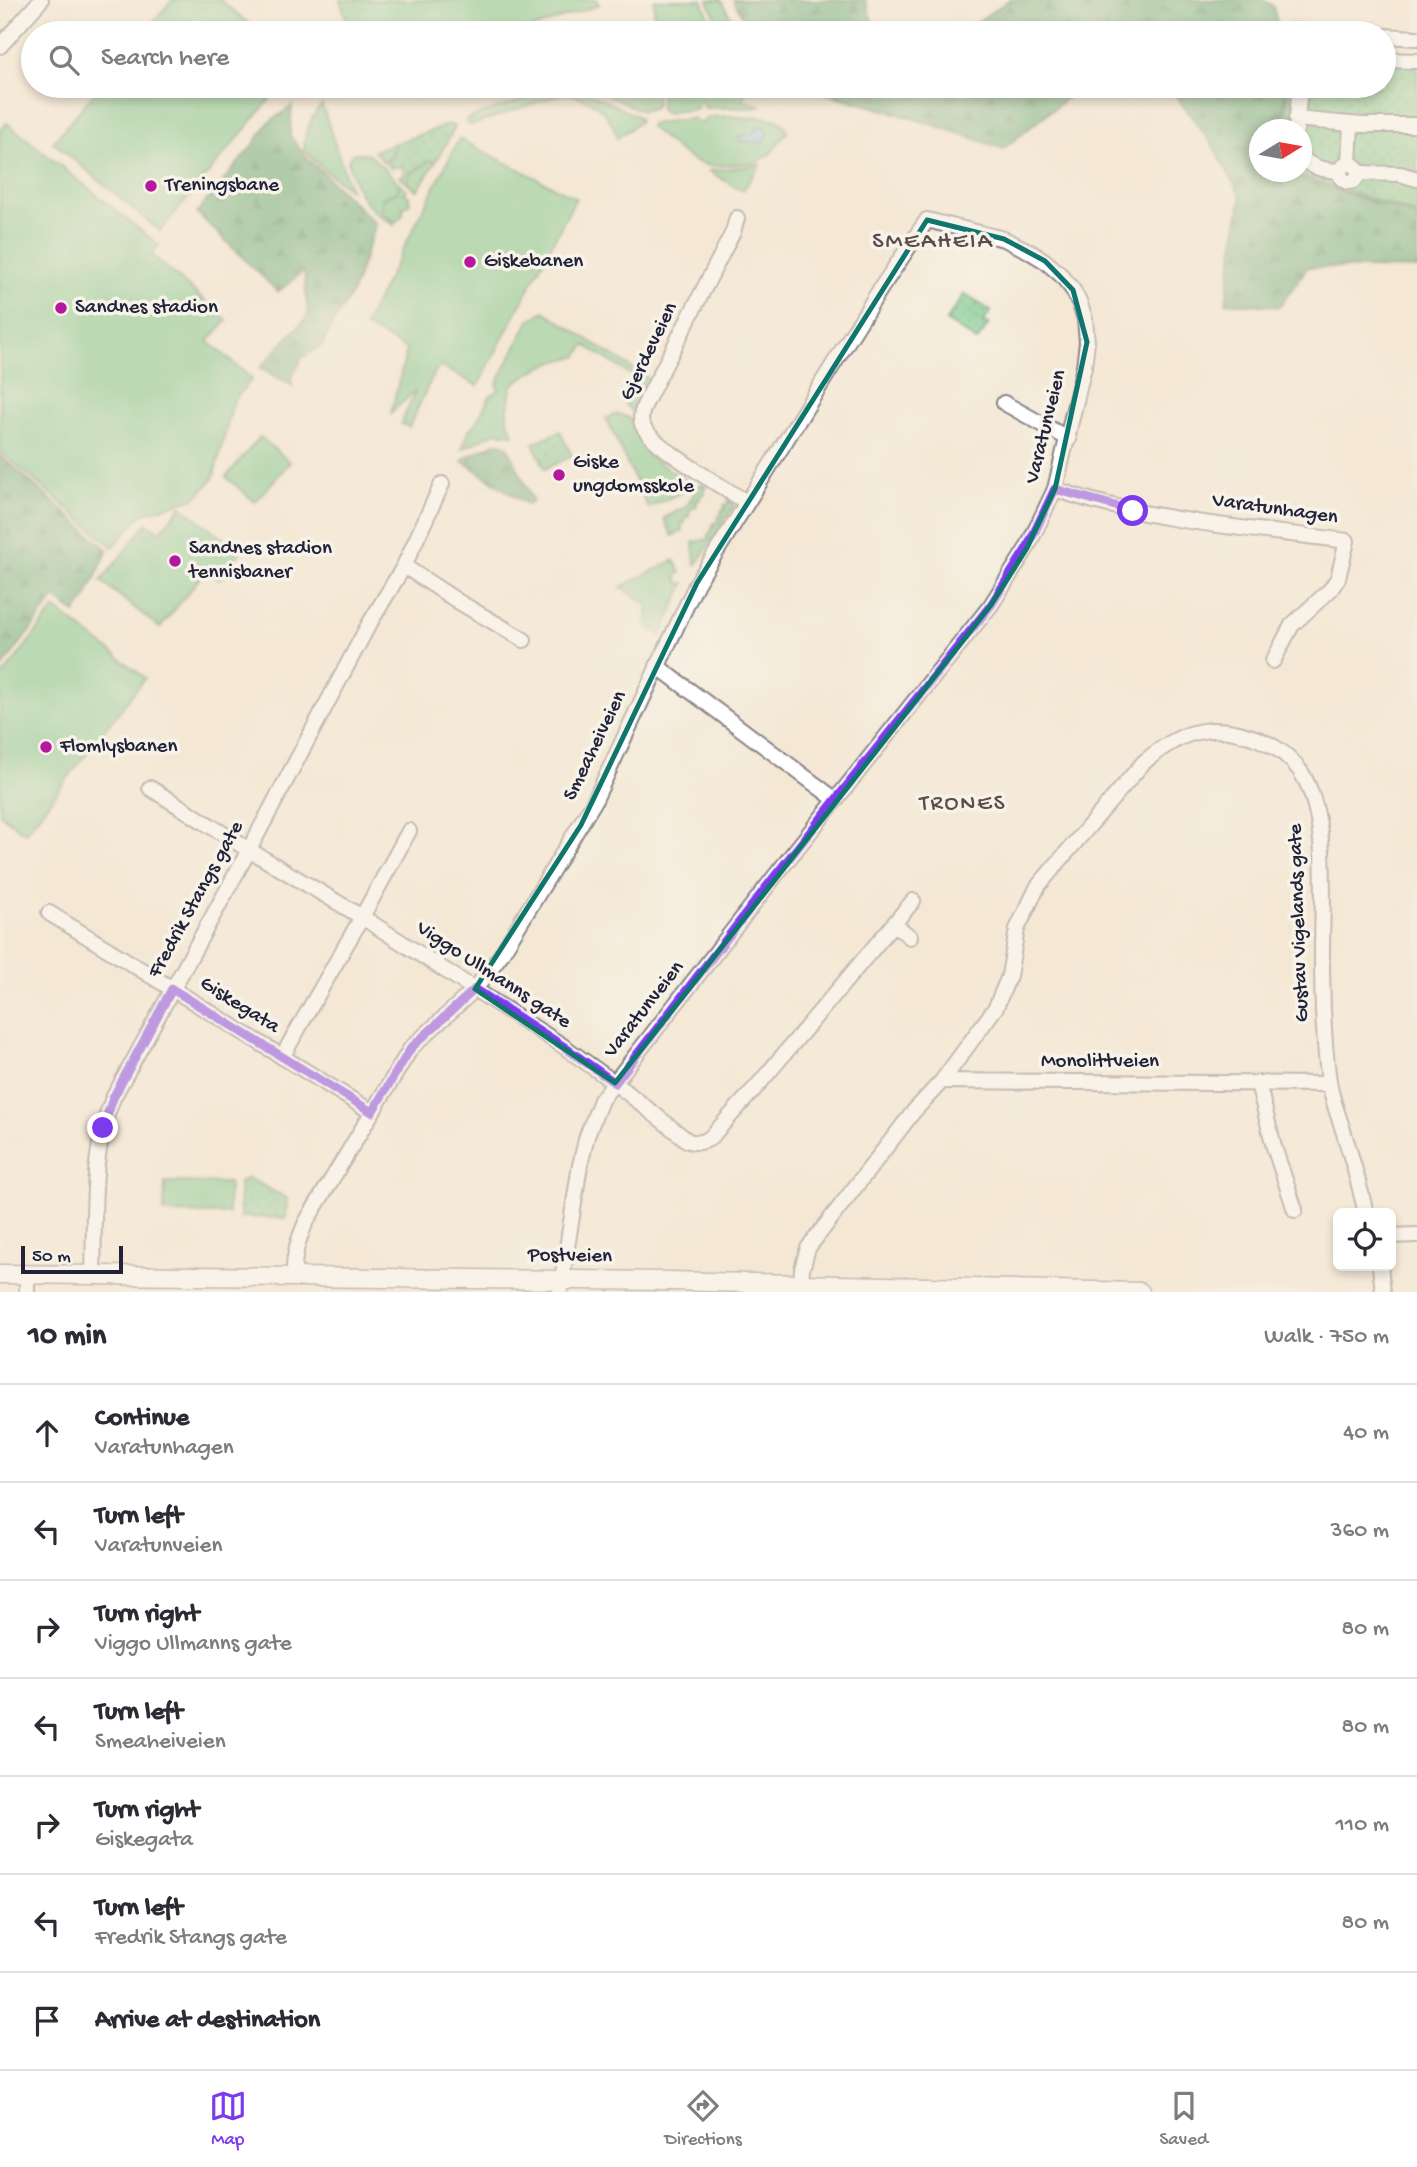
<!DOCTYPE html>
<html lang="en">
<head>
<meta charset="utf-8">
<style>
	:root { --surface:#fff; --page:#f7f7f7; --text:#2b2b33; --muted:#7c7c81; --line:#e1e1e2; --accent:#7c3aed }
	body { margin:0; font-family:"Gochi Hand",sans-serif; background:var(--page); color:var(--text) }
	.controls { position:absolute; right:21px; bottom:21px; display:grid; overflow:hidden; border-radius:10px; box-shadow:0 4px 10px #0003 }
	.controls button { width:63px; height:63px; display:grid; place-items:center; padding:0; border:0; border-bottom:2px solid var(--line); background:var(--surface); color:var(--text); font:35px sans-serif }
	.compass { position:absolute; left:1249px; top:119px; width:63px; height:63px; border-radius:50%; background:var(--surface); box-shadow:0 4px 10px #0003; rotate:79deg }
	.scale { position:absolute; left:21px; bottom:18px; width:102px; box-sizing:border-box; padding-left:7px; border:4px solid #22223b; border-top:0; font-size:19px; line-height:24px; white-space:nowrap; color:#22223b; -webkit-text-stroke:5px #f7f3e8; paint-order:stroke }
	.stop { position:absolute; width:21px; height:21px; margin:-16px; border:5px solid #7c3aed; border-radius:50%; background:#fff }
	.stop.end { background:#7c3aed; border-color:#fff; box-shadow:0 2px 7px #0008 }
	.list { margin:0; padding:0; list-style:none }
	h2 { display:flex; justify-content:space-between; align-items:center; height:91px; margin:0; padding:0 28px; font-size:30px }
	h2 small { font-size:23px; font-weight:400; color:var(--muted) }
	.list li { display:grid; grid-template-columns:46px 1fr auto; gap:21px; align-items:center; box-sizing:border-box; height:98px; padding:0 28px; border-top:2px solid var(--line) }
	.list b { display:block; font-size:26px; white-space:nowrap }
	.list p { margin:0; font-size:23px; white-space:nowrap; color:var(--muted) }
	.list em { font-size:23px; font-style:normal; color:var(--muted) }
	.icon { flex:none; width:38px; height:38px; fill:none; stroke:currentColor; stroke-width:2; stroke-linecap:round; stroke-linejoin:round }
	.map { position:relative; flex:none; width:1417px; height:1292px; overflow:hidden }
	.search { position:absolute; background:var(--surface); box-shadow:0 4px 10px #0003; left:21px; right:21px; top:21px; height:77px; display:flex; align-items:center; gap:18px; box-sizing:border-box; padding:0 24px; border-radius:38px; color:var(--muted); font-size:26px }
	.sheet { height:777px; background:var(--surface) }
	nav { display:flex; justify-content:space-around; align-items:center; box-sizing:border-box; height:98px; border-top:2px solid var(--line); background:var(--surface); font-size:19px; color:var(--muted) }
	nav a { display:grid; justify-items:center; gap:4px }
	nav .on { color:var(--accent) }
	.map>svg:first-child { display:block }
	.grass { fill:#77c88a; stroke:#4c7562; stroke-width:2 }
	.forest { fill:url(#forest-firs); stroke:#426758; stroke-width:2 }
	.park { fill:url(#park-dots); stroke:#4c7562; stroke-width:2 }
	.water { fill:url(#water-waves); stroke:#40738b; stroke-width:2 }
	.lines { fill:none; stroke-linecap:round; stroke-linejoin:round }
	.minor-casing { stroke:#8b8588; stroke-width:18 }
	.tertiary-casing { stroke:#8b8588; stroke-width:21 }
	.minor { stroke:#fff; stroke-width:14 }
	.tertiary { stroke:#fff; stroke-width:18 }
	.route { stroke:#7c3aed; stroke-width:9 }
	.marked { fill:none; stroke:#0f766e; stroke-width:5; stroke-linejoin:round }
	.poi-dot { fill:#b5179e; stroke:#f7f3e8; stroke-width:2.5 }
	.labels { text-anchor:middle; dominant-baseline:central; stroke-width:7; stroke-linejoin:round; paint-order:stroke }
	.poi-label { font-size:21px; fill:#22223b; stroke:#f7f3e8; text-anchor:start }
	.street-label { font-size:21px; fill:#22223b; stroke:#f7f3e8 }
	.neighbourhood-label { font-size:23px; letter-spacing:2px; fill:#5e4c4d; stroke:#f7f3e8 }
	.quarter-label { font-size:24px; letter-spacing:2px; fill:#5e4c4d; stroke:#f7f3e8 }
</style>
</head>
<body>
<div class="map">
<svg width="1417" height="1292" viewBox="0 0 1417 1292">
	<defs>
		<pattern id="forest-firs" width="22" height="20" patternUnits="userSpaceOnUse" patternTransform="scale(1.75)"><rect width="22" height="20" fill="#61ac76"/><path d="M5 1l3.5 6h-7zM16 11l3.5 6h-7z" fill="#508c62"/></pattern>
		<pattern id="park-dots" width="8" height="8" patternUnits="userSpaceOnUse" patternTransform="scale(1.75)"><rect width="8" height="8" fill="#77c88a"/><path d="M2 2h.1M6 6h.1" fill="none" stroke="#61a272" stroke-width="1.8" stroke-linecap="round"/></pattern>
		<pattern id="water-waves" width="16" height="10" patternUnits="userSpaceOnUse" patternTransform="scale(1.75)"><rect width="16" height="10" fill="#5ec4db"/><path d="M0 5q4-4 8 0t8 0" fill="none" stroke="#51a8bd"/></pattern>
	</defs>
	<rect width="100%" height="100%" fill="#f7f3e8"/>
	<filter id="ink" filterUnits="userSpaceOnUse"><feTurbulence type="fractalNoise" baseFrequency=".0143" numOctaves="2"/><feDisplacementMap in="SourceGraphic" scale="14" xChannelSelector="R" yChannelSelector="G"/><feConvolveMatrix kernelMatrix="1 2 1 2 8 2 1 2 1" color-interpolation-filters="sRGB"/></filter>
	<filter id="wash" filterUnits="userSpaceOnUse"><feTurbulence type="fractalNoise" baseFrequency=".00686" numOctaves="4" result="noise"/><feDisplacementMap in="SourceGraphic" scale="28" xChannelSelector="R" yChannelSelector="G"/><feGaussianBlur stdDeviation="1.57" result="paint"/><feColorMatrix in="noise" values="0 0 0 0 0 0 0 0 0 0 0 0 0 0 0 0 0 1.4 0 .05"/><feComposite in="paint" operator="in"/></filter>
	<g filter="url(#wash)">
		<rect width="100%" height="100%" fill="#f4e8d5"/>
		<!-- grass -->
		<g class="grass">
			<path d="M172,0H220L260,33H144Z"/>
			<path d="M340,0H597L599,5L519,33H351Z"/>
			<path d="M654,0H702L713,27C703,38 669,33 654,33Z"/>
			<path d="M708,0H721L735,25L732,28C719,25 712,12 708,0Z"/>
			<path d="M100,86H281L160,231L53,142Z"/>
			<path d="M568,86L580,89L637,116L640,120L638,123L617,138C611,112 590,95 562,94L472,125L467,124L466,120L469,118L561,87Z"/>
			<path d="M595,86H656V104L653,108L642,111L635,108L601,92Z"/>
			<path d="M661,86H747L743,100L761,105L756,108H704L701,100L698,101L697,109L664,113L660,110Z"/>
			<path d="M322,105L350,190L323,169L304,150C304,135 311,115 322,105Z"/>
			<path d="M730,116L754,118L757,116C769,119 785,117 787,132L770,154L756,163L709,166L694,161L680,152L650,127L651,124L693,118L696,122L701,124L708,117Z"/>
			<path d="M7,123L159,245L152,255L227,320L208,341L252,379L234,400L213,479L195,498L142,514L113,547L0,451V131Z"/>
			<path d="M459,139L576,198L478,386L440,366L434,373L409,427L401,424L416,390L391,413L407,349L364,326Z"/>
			<path d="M393,144L395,147L387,161H383L374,151Z"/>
			<path d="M355,153L369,154L400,184L397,192L382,198L388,218L393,221L394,225C367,211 354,190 348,160L352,154Z"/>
			<path d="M430,160H433L435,163L417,191L408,182L409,175Z"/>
			<path d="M760,165L744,189L740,190L709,171Z"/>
			<path d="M544,311L652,381L637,410L631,411L623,402L639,380L585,345L577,357C551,360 531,370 511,386L507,418L513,434L496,432L462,449L469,430L477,421L490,396L499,390L497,386L498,381L529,321Z"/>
			<path d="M617,414C634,416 643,432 653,444L647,455L691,483L688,489L648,508L606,418Z"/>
			<path d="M260,437L290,462L255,502L226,477Z"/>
			<path d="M702,484L706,487L704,489L705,494L700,495V500L696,501L697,505L689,511V517L685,518V523L681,524L683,531L672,536L664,518L686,507L699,485Z"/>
			<path d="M728,499L734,501L733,508L697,564H695L693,542L709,539L708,534L711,533V529L714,528L713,523L718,522V517L722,516L721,511L725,510L724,505L729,504Z"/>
			<path d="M181,506L240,552L219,579L206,570L160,628L101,581L147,523L160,532Z"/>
			<path d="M674,560L681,573L676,576L680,584L685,583L661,635L647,626V605L621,587Z"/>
			<path d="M55,608L145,678L25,833L0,814V679Z"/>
			<path d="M165,1182L229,1183L228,1214L164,1213Z"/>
		</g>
		<!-- forest -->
		<g class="forest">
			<path d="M733,0H865L876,33H752Z"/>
			<path d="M1009,0H1265L1273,6L1280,33H961Z"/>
			<path d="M818,86H1082L1003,149C941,126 880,108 816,91Z"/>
			<path d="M1168,86H1286L1282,129L1260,130V172H1279L1417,216V269L1308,267L1279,307L1226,302L1241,197L1212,144Z"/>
			<path d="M292,106L290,136L307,158L376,224L352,293L333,323L322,346L302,358L291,379L293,386L260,368L308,316L304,271L278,292L197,213L253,145L269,122Z"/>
			<path d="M495,443H502L508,447L533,501L528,505L462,461L466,457Z"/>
			<path d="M0,455L108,550L85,600L75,613L55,598L0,670Z"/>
		</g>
		<!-- park -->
		<g class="park">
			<path d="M1384,56L1417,57V214L1288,172H1302V130H1285L1288,86H1384Z"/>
			<path d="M450,124L454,127L453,131L435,163L433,160C424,161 420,170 411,172L408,179L409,185L400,176L404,175V168L392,166V169L383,161L390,160L395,147L393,144Z"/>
			<path d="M400,184L407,190L404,193L409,196L410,203L403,209V215L396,222L383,213C379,198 386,197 397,192Z"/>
			<path d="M964,294L991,311L983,322L989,324L977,341L946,321Z"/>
			<path d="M560,431L572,456L545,469L533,443Z"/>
			<path d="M248,1178L287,1198L286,1218L240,1217L239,1182Z"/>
		</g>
		<!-- water -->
		<path class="water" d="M759,126H763L768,133L766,139L761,143L739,141V136L752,134Z"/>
	</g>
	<g filter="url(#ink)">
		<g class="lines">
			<!-- minor casing -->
			<g class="minor-casing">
				<g id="minor">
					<path d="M1291,31L1336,33"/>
					<path d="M1384,36L1417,38"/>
					<path d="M0,46L41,0"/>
					<path d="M1384,60L1417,61"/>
					<path d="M1296,119L1361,125H1417"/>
					<path d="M1296,130L1300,86"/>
					<path d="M1302,158C1313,169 1325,170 1340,171"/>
					<path d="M1349,163L1351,124"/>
					<circle cx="1349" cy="173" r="9"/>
					<path d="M1359,173L1400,174L1417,179"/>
					<path d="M737,218L733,232L648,398C644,406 639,415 642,424C649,445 725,488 746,502"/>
					<path d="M1004,403L1069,439"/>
					<path d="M1055,489C1148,522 1250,528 1347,541L1338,578L1331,589L1292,625L1273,661"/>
					<path d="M404,566L459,602L524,640"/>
					<path d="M657,666L836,800"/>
					<path d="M150,788L249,850L362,917L563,1046L615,1083L688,1141C698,1143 705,1143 712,1136L758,1085L913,901"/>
					<path d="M49,913L372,1112"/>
					<path d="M894,924L910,937"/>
					<path d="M282,1057L362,917L409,831"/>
					<path d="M942,1081L1329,1084"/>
					<path d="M1258,1083L1274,1147L1295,1210"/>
					<path d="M1391,1236L1417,1235"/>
					<path d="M1380,1266L1383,1292"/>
					<path d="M27,1274V1292"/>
					<path d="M93,1274C95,1215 90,1154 113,1098L249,850L368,626L404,566L442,484"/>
					<path d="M294,1276C293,1256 298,1240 306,1222L411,1048L475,989L500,956L594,802L697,583L881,288L927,220L1004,239L1027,250L1045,261L1061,275L1073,290L1080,304L1085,319L1087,342L1084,367L1055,489L1027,548L991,605L775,876L601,1100L587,1136L580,1165L560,1292"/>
					<path d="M801,1285L802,1269L808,1248L914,1111L942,1081L996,1007L1009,976L1017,929L1038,886L1143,763C1172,738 1200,723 1239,733C1267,740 1293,754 1306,781C1329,828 1322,902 1322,954C1322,996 1323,1039 1329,1081C1331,1096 1337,1112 1342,1127C1351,1155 1359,1184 1366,1213"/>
				</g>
			</g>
			<!-- tertiary casing -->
			<g class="tertiary-casing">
				<path id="tertiary" d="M0,1274L669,1281L1140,1292"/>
			</g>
			<!-- minor -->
			<use href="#minor" class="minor"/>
			<!-- tertiary -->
			<use href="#tertiary" class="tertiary"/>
		</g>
	</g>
	<g class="lines" filter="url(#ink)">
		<!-- route -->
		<path class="route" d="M103,1128L113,1098L172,989L372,1112L411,1048L475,989L563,1046L615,1083L775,876L991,605L1027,548L1055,489L1133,511"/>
	</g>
	<!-- marked area -->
	<path d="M0 0H1417V1292H0ZM927,220L1004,239L1045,261L1073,290L1087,342L1055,489L1027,548L991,605L615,1083L475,989L581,825L697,583Z" fill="#f4e8d5" fill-opacity=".55" fill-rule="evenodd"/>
	<path class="marked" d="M927,220L1004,239L1045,261L1073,290L1087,342L1055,489L1027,548L991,605L615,1083L475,989L581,825L697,583Z"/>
	<!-- markers -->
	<g class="poi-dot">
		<circle cx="151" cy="186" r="7"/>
		<circle cx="470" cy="262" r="7"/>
		<circle cx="61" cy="308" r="7"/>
		<circle cx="559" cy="475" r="7"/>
		<circle cx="175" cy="561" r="7"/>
		<circle cx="46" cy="747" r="7"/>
	</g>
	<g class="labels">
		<!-- poi labels -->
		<g class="poi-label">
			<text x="165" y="186">Treningsbane</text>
			<text x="484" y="262">Giskebanen</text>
			<text x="75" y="308">Sandnes stadion</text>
			<text x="573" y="463">Giske<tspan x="573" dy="24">ungdomsskole</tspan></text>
			<text x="189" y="549">Sandnes stadion<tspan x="189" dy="24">tennisbaner</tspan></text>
			<text x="60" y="747">Flomlysbanen</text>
		</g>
		<!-- street labels -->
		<g class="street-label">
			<text transform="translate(650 352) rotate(-64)">Gjerdeveien</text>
			<text transform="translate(1047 427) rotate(-76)">Varatunveien</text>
			<text transform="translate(1275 510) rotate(8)">Varatunhagen</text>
			<text transform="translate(596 746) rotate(-64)">Smeaheiveien</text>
			<text transform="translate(197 900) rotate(-61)">Fredrik Stangs gate</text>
			<text transform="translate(1300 923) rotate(-92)">Gustav Vigelands gate</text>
			<text transform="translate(493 976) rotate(33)">Viggo Ullmanns gate</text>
			<text transform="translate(239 1006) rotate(32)">Giskegata</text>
			<text transform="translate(645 1010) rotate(-52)">Varatunveien</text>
			<text x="1100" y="1062">Monolittveien</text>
			<text transform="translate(570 1257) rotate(1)">Postveien</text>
		</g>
		<!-- neighbourhood labels -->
		<g class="neighbourhood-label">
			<text x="963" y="804">TRONES</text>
		</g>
		<!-- quarter labels -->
		<g class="quarter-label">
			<text x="933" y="242">SMEAHEIA</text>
		</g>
	</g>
</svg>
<div class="controls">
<button><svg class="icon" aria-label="locate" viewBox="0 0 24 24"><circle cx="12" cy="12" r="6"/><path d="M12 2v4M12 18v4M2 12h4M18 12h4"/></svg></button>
</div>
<svg class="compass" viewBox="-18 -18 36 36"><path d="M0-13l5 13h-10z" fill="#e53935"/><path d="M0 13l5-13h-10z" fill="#7c7c81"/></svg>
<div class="scale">50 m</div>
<div class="stop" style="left:1133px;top:511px"></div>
<div class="stop end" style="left:103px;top:1128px"></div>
<div class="search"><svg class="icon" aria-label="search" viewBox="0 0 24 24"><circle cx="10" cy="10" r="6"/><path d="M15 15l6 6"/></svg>Search here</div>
</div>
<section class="sheet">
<h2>10 min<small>Walk · 750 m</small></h2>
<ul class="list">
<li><svg class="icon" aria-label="ahead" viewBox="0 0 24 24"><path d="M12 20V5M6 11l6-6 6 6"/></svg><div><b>Continue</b><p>Varatunhagen</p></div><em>40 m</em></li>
<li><svg class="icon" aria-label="left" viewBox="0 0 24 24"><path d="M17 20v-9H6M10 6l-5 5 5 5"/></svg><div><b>Turn left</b><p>Varatunveien</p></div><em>360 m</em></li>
<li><svg class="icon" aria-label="right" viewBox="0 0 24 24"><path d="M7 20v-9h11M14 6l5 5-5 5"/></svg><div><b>Turn right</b><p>Viggo Ullmanns gate</p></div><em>80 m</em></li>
<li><svg class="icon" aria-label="left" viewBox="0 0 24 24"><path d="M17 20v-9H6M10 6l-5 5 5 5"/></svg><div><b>Turn left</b><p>Smeaheiveien</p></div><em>80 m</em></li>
<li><svg class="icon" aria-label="right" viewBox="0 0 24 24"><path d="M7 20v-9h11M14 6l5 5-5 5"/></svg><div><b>Turn right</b><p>Giskegata</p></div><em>110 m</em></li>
<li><svg class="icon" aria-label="left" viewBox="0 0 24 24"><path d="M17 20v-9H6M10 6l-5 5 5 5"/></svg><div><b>Turn left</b><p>Fredrik Stangs gate</p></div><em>80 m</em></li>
<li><svg class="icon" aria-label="arrive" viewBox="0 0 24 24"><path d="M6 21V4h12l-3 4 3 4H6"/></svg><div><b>Arrive at destination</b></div></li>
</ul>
</section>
<nav>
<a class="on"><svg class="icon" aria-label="map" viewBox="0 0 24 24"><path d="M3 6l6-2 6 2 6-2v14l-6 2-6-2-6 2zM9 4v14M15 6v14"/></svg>Map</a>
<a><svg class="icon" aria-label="directions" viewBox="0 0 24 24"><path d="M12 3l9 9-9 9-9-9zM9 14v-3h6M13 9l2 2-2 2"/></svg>Directions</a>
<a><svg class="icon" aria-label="saved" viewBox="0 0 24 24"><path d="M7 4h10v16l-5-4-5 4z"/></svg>Saved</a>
</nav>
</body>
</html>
